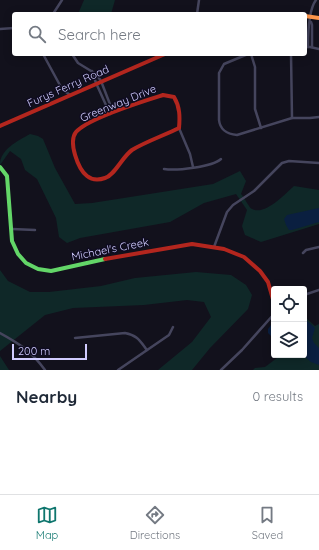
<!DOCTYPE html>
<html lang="en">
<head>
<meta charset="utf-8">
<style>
	:root { --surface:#fff; --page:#f2f2f3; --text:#1f2937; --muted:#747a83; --line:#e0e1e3; --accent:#0f766e }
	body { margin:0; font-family:Quicksand,sans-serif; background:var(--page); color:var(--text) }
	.controls { position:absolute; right:12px; bottom:12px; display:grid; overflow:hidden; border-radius:4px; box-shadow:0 2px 10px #0003 }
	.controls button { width:36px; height:36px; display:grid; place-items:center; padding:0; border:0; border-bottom:1px solid var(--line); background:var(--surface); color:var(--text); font:20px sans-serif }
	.scale { position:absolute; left:12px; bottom:10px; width:75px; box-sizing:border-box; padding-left:4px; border:2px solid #d1ccff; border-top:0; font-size:11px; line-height:14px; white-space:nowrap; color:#d1ccff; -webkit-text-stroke:3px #0f0c21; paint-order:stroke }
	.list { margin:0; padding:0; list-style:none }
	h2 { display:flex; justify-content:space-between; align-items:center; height:52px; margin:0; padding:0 16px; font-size:17px }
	h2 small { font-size:13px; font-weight:400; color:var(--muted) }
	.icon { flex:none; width:22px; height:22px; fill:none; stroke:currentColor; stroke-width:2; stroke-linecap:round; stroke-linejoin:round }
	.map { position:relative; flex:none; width:319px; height:370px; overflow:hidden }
	.search { position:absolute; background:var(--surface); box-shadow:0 2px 10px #0003; left:12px; right:12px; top:12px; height:44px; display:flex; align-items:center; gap:10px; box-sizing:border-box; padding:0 14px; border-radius:4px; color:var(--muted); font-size:15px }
	.sheet { height:124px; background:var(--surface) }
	nav { display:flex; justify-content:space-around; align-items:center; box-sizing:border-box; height:56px; border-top:1px solid var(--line); background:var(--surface); font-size:11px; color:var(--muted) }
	nav a { display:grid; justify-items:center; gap:2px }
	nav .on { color:var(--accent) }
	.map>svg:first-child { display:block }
	.green { fill:#0f2828 }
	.water { fill:#0a1f40 }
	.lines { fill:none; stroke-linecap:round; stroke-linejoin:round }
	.street { stroke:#45455d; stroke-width:2.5 }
	.fast { stroke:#63d668; stroke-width:4 }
	.slow { stroke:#ff974d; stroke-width:4 }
	.jam { stroke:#b3261e; stroke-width:4 }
	.labels { text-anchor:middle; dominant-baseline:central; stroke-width:3; stroke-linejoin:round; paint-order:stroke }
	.street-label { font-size:11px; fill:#d1ccff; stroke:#0f0c21 }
</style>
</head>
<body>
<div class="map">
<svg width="319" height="370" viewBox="0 0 319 370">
	<rect width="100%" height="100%" fill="#12111c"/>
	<!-- green -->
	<g class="green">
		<path d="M84,0H115L111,14H78Z"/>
		<path d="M30,134L38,136L43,139L55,168L75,204L92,203L213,184L240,171L246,181L241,194C245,198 249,208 252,209C265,216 285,194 294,186L319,190V224L261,242L245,235L242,226L247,210L236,194L204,203L170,222L80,238L67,243L59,237L56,218L37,179L25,170L21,159L10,151L0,165C0,149 18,141 30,134Z"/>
		<path d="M0,270L8,281L30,292H49L101,286L135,278L196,272L231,275L246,285L252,295L248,309L210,348L192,370H158L192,342L211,317L204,302L187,300L144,305L73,308L45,315L0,351Z"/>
		<path d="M304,316L315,326L319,324V370H253L255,368L265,367L281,355H304Z"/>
		<path d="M0,356L9,370H0Z"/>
	</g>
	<!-- water -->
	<g class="water">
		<path d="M319,208V222L292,230H289L286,225L284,219L287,215Z"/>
		<path d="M304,318L315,328L312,338L314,343L319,348V365L311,362L303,355Z"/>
		<path d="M274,321V339L268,333V329Z"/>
	</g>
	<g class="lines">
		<!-- street -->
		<g class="street">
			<path d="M53,14L62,0"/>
			<path d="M197,14L199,0"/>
			<path d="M311,22L312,25V47"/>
			<path d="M0,29L14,28"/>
			<path d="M305,47H310L319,49"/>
			<path d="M308,47C308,35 309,9 316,0"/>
			<path d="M43,54L62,89L70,95"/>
			<path d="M72,54L78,63L96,74L101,81L113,112"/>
			<path d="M248,54L224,64L219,73V120C220,130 227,134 237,135L292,118H310L319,117"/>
			<path d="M251,54L255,67V109L261,128"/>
			<path d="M291,54L292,118"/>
			<path d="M92,71L96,83L110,114"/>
			<path d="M179,128L190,154L193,167"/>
			<path d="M164,169C176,171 212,167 221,159"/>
			<path d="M12,229L35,230"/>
			<path d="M214,247L227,212L233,205L254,191L282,163L289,161L319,163"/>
			<path d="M303,253L306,250L319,247"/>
			<path d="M304,295L319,290"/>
			<path d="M0,333C20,344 31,351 45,370"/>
			<path d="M75,338L125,333C137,335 140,341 147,350"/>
			<path d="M118,370L169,335L173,327"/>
			<path d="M221,370L242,350L274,314"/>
		</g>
		<!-- fast -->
		<path class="fast" d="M0,167L7,176L12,241L18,254L26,263L38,269L51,271L105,259"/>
		<!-- slow -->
		<path class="slow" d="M305,16L319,18"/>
		<!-- jam -->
		<g class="jam">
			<path d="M163,95L174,97C180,107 180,117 179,128C165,135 145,142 132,150C122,157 115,175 105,178C99,180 92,180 87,176C78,169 68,142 76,132C88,118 144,101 163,95Z"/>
			<path d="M0,126L165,54"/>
			<path d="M105,259L192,244L224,249L244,257L260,271L268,282L274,303"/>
		</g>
	</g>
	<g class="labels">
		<!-- street labels -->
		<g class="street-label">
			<text transform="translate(68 86) rotate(-24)">Furys Ferry Road</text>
			<text transform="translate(118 103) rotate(-22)">Greenway Drive</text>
			<text transform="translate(110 249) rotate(-11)">Michael's Creek</text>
		</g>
	</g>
</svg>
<div class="controls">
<button><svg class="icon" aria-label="locate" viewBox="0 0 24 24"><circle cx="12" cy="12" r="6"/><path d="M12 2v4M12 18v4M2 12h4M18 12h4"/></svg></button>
<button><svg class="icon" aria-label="layers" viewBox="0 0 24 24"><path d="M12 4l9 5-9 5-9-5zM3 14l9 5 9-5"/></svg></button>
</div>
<div class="scale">200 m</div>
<div class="search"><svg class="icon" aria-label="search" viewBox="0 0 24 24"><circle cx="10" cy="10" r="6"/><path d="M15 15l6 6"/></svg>Search here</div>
</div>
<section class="sheet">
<h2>Nearby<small>0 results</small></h2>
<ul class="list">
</ul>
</section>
<nav>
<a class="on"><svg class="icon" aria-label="map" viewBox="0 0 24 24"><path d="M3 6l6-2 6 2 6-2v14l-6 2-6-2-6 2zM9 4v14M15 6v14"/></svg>Map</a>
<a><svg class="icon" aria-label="directions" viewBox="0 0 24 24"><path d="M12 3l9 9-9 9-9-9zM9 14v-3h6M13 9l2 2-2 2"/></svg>Directions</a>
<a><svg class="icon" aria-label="saved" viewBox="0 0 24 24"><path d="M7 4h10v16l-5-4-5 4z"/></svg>Saved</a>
</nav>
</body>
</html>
